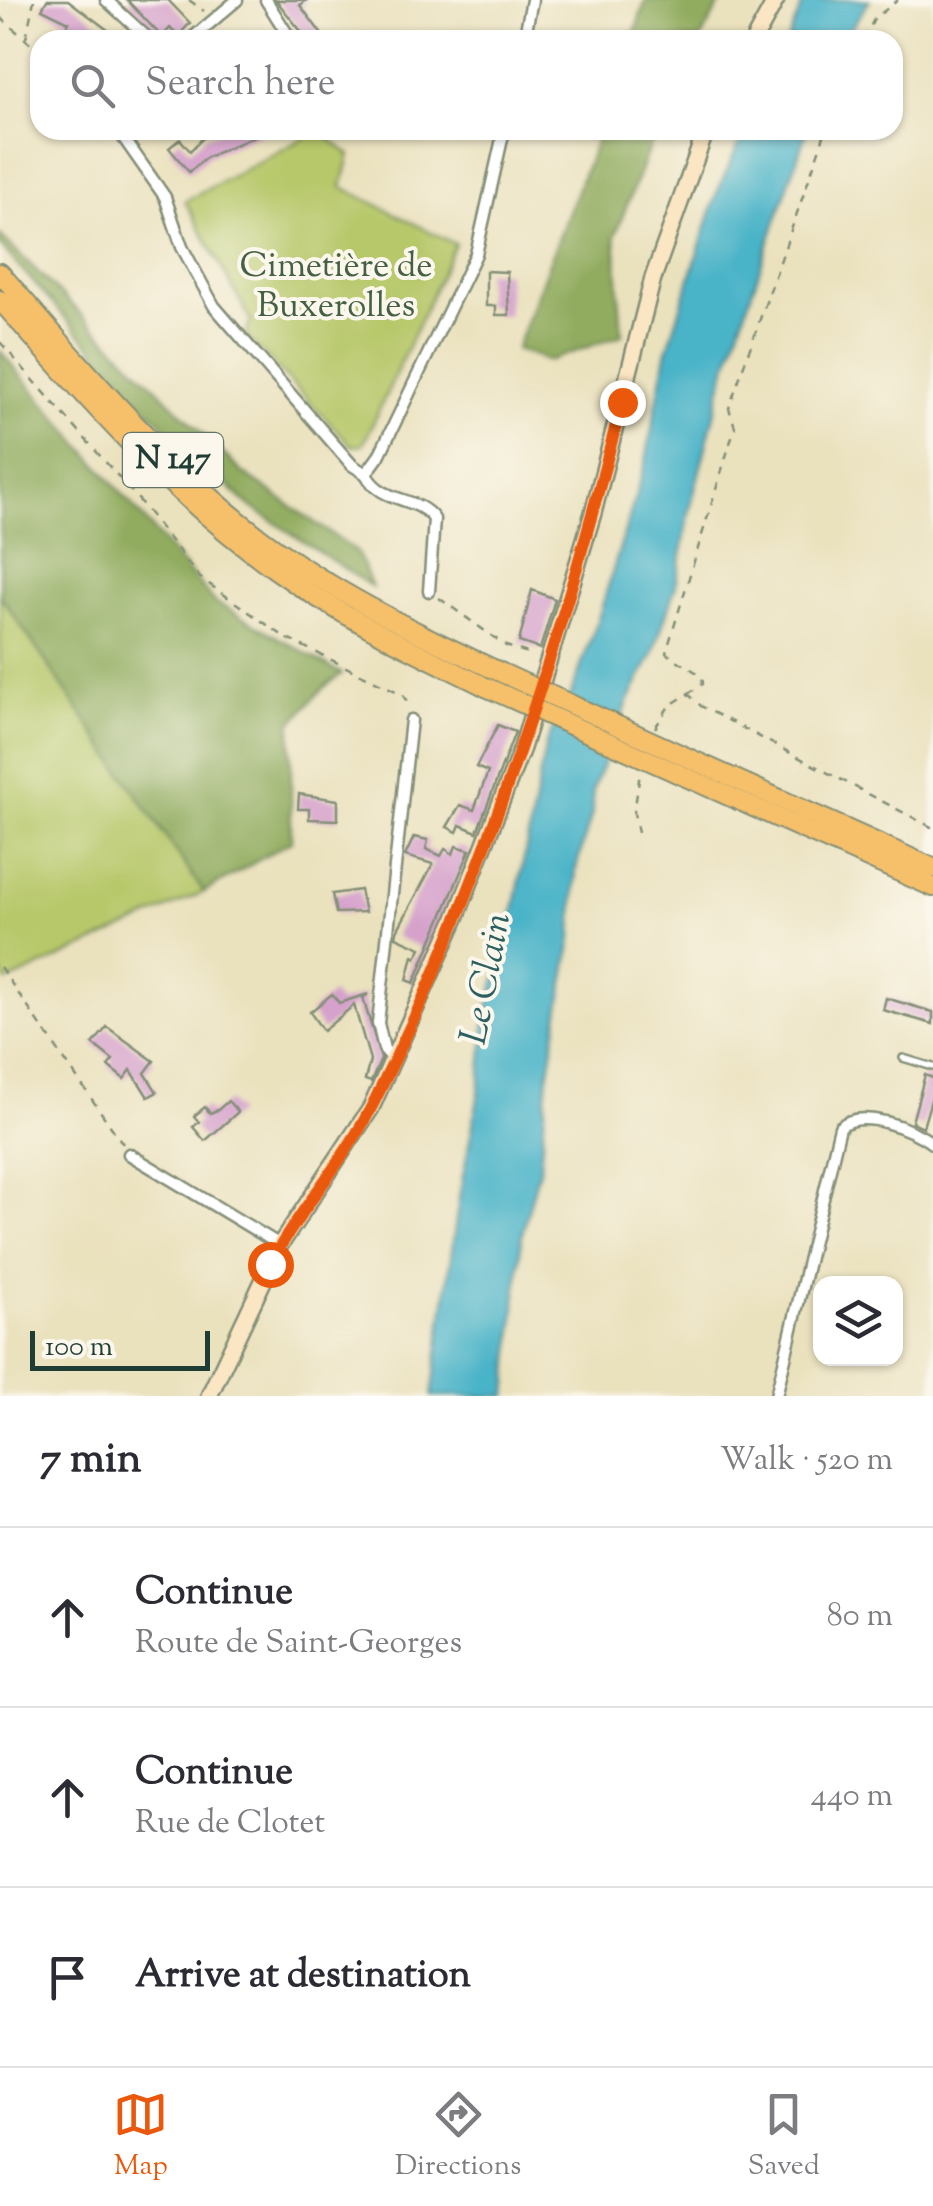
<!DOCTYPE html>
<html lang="en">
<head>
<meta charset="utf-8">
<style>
	:root { --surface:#fff; --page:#f2f2f3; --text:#2b2b33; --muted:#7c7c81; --line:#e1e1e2; --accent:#ea580c }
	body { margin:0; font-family:"Sorts Mill Goudy",serif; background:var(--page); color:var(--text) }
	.controls { position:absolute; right:30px; bottom:30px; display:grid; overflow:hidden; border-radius:20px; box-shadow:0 2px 8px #0004 }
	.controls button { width:90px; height:90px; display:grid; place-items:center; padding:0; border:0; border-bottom:2px solid var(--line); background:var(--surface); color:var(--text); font:50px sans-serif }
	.scale { position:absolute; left:30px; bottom:25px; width:180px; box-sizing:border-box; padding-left:10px; border:5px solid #1f3d34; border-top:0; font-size:28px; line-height:35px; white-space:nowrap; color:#1f3d34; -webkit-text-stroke:8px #fbf7ec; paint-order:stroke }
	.stop { position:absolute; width:30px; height:30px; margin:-22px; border:8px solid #ea580c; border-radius:50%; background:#fff }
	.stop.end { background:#ea580c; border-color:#fff; box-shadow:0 2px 10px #0008 }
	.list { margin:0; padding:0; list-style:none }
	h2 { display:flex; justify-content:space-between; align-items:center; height:130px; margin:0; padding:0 40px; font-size:42px }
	h2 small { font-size:32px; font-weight:400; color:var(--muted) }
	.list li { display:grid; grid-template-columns:65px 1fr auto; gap:30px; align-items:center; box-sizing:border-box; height:180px; padding:0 40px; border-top:2px solid var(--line) }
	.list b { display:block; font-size:38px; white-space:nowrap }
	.list p { margin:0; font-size:32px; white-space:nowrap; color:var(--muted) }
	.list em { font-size:32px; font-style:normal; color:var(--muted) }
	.icon { flex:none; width:55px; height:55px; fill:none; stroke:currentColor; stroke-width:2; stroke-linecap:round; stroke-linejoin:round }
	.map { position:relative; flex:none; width:933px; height:1396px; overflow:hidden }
	.search { position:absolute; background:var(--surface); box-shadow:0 2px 8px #0004; left:30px; right:30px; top:30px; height:110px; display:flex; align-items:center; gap:25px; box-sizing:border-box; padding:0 35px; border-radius:30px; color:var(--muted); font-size:38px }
	.sheet { height:670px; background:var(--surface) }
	nav { display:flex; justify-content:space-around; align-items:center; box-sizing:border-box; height:140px; border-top:2px solid var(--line); background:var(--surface); font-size:28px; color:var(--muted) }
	nav a { display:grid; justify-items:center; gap:5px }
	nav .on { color:var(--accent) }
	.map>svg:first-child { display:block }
	.green { fill:#b7c86b; stroke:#6b8250; stroke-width:2.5 }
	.forest { fill:#91ac5f; stroke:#58744a; stroke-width:2.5 }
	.water { fill:#4ab3c8; stroke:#34787e; stroke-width:2.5 }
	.building { fill:#d6a2cc }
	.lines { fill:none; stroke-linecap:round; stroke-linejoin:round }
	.service-casing { stroke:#848f78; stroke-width:10 }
	.minor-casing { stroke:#848f78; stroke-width:15 }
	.secondary-casing { stroke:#848f78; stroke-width:20 }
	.trunk-casing { stroke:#848f78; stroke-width:22 }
	.path { stroke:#848f78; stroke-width:2.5; stroke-dasharray:8 8; stroke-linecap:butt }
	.service { stroke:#fff; stroke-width:5 }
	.minor { stroke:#fff; stroke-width:10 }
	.secondary { stroke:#fbe6c4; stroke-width:15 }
	.trunk { stroke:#f6c06b; stroke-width:18 }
	.trunk-bridge-casing { stroke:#848f78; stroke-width:22; stroke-linecap:butt }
	.trunk-bridge { stroke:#f6c06b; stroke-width:18 }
	.route { stroke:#ea580c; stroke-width:12 }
	.labels { text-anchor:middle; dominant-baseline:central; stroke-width:8; stroke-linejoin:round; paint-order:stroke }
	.shield { fill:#fbf7ec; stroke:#61756b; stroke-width:2.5 }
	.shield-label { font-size:32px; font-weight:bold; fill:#1f3d34 }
	.park-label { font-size:35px; fill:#456042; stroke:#fbf7ec }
	.water-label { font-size:38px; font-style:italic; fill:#2c6060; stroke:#fbf7ec }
</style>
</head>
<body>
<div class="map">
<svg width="933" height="1396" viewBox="0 0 933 1396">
	<rect width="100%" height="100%" fill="#fbf7ec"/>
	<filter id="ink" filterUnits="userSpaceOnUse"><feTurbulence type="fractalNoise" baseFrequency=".01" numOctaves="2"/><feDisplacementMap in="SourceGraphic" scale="20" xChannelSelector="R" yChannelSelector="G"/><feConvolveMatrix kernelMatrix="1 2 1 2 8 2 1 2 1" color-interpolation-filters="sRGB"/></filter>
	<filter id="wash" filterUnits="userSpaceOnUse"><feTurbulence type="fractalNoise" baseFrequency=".0048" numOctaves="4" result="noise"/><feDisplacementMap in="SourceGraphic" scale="40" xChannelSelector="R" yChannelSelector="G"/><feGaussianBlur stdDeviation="2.25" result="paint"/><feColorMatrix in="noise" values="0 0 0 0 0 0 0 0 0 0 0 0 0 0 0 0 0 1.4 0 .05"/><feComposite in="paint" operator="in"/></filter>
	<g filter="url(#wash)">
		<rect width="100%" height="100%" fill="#eae1bd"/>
		<!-- green -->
		<g class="green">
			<path d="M319,130L350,155L342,187L455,244L363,445L352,446L245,335L251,321L185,201Z"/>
			<path d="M0,595L204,892L7,982L0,971Z"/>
		</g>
		<!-- forest -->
		<g class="forest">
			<path d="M646,0H734L720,4L700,40H632Z"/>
			<path d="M600,130H656L615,236L622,335L549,361L516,349Z"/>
			<path d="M0,235L242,472L357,552L372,587L247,504L148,410L0,245Z"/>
			<path d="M0,351L215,602L342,674L323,688L291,724V841L204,892L0,595Z"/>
		</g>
		<!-- water -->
		<g class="water">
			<path d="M804,0H870L843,40H788Z"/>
			<path d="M745,130H807L726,368L690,509L676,585L653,654L629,700L593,789L592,813L576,868L572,938L548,1077L540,1166L522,1234L507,1396H432L459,1197L479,1092L486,1016L514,910L546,743L570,697L598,619L645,465L666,354L716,195Z"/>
		</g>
		<g id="blocks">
			<!-- building -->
			<g class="building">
				<path d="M47,0H68L121,40H87L66,27L69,22L42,9Z"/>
				<path d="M127,0H168L190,23L178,36L170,28L162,37Z"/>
				<path d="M276,0H307L300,5L326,40H308Z"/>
				<path d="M231,130L267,131L207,157L189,172L169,148L180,139L190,151L205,136Z"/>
				<path d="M486,271L507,272L509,315H496V306H486Z"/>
				<path d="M532,590L555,599L540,649L519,642Z"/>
				<path d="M498,725L515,732L477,832L460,825L457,832L447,827L460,805L474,810L488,772L476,767Z"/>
				<path d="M299,794L338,800V820L309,819V809H298Z"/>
				<path d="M414,837L428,840L426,849L441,856L445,849L453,854L456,846L470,850L414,983L407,980L413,956L416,958L421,948L396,937L397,931L433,864L405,856Z"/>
				<path d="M360,890L365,912L336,913L332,894Z"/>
				<path d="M332,994L339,1003L368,994L363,998L381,1059L371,1082L365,1080L370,1060L354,1005L323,1031L310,1012Z"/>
				<path d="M886,998L933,1012V1024L883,1010Z"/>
				<path d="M107,1027L154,1061L145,1073L157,1092L148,1097L131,1070L124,1079L108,1066L113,1060L93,1044Z"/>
				<path d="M925,1075L933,1078V1093L923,1127L912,1122Z"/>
				<path d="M228,1101L238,1112L205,1141L193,1127L199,1122L194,1116L205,1107L210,1113L218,1110Z"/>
			</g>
		</g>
	</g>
	<g filter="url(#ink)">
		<use href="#blocks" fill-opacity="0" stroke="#848f78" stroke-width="2.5"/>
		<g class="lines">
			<!-- service casing -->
			<g class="service-casing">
				<path id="service" d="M903,1058L933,1067"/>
			</g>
			<!-- minor casing -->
			<g class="minor-casing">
				<g id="minor">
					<path d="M106,0L150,40"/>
					<path d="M266,0L291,40"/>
					<path d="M190,40L237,0"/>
					<path d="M524,40L532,0"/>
					<path d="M118,130L165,197L182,247L214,306L352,465L366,474"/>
					<path d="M429,591L434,519C417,495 381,504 366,474L379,456L476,254L504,130"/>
					<path d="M393,1059L384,1049L378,1023L411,720"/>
					<path d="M129,1154L280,1245"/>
					<path d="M776,1396L840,1127C860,1108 913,1128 933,1144"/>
				</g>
			</g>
			<!-- secondary casing -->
			<g class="secondary-casing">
				<g id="secondary">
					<path d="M754,40L776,0"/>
					<path d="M209,1396L280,1245L371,1108L456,918L522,748L593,513L653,278L706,130"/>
				</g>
			</g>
			<!-- trunk casing -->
			<g class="trunk-casing">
				<g id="trunk">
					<path d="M0,273C80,364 161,462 258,536C330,590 410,630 491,668"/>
					<path d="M0,300C86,398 172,497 279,572C343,618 416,652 486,687"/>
					<path d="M684,756L933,868"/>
					<path d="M677,773L933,887"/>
				</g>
			</g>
			<!-- path -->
			<g class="path">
				<path d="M189,0L204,11"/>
				<path d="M0,17L40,52"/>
				<path d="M26,38L34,0"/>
				<path d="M864,40L874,19L898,0"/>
				<path d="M0,342L138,499L199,577L286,638L402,694L411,708"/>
				<path d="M439,598L506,646L534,655"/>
				<path d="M687,693L701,706L933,828"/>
				<path d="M655,728L669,706L703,684L702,676L666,653L735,427L729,408L826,130"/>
				<path d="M638,833L634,813L640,773"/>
				<path d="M0,967L123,1144"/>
			</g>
			<!-- service -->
			<use href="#service" class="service"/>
			<!-- minor -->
			<use href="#minor" class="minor"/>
			<!-- secondary -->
			<use href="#secondary" class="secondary"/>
			<!-- trunk -->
			<use href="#trunk" class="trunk"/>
			<!-- trunk-bridge casing -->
			<g class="trunk-bridge-casing">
				<g id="trunk-bridge">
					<path d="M491,668L684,756"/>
					<path d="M486,687L677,773"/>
				</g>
			</g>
			<!-- trunk-bridge -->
			<use href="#trunk-bridge" class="trunk-bridge"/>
		</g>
	</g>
	<g class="lines" filter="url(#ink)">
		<!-- route -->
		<path class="route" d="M270,1264C300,1208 345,1161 373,1104C485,882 560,643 622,402"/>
	</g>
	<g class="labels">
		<!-- shield labels -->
		<rect class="shield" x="123" y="433" width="100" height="54" rx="8"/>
		<g class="shield-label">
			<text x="173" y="460">N 147</text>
		</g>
		<!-- park labels -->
		<g class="park-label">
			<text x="336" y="267">Cimetière de<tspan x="336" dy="40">Buxerolles</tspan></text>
		</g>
		<!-- water labels -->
		<g class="water-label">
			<text transform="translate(488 979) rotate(-79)">Le Clain</text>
		</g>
	</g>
</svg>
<div class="controls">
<button><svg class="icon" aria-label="layers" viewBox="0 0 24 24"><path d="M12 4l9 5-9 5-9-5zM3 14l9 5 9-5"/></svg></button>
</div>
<div class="scale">100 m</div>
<div class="stop" style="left:270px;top:1264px"></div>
<div class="stop end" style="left:622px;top:402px"></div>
<div class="search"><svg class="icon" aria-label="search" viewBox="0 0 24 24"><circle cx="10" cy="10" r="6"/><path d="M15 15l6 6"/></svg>Search here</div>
</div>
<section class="sheet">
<h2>7 min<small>Walk · 520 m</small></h2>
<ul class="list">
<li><svg class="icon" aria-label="ahead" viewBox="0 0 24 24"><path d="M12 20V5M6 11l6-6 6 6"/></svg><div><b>Continue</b><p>Route de Saint-Georges</p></div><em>80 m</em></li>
<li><svg class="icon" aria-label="ahead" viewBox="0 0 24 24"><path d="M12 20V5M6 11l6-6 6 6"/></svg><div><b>Continue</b><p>Rue de Clotet</p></div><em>440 m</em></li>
<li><svg class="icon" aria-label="arrive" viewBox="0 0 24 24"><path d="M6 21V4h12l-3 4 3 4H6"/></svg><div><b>Arrive at destination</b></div></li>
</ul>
</section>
<nav>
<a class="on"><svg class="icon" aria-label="map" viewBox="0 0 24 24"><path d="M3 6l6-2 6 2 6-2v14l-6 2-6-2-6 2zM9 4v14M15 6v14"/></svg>Map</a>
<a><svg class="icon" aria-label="directions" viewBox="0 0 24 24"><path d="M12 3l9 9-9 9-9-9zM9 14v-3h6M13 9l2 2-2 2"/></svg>Directions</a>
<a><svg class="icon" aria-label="saved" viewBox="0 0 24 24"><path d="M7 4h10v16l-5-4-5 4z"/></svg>Saved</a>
</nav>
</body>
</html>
